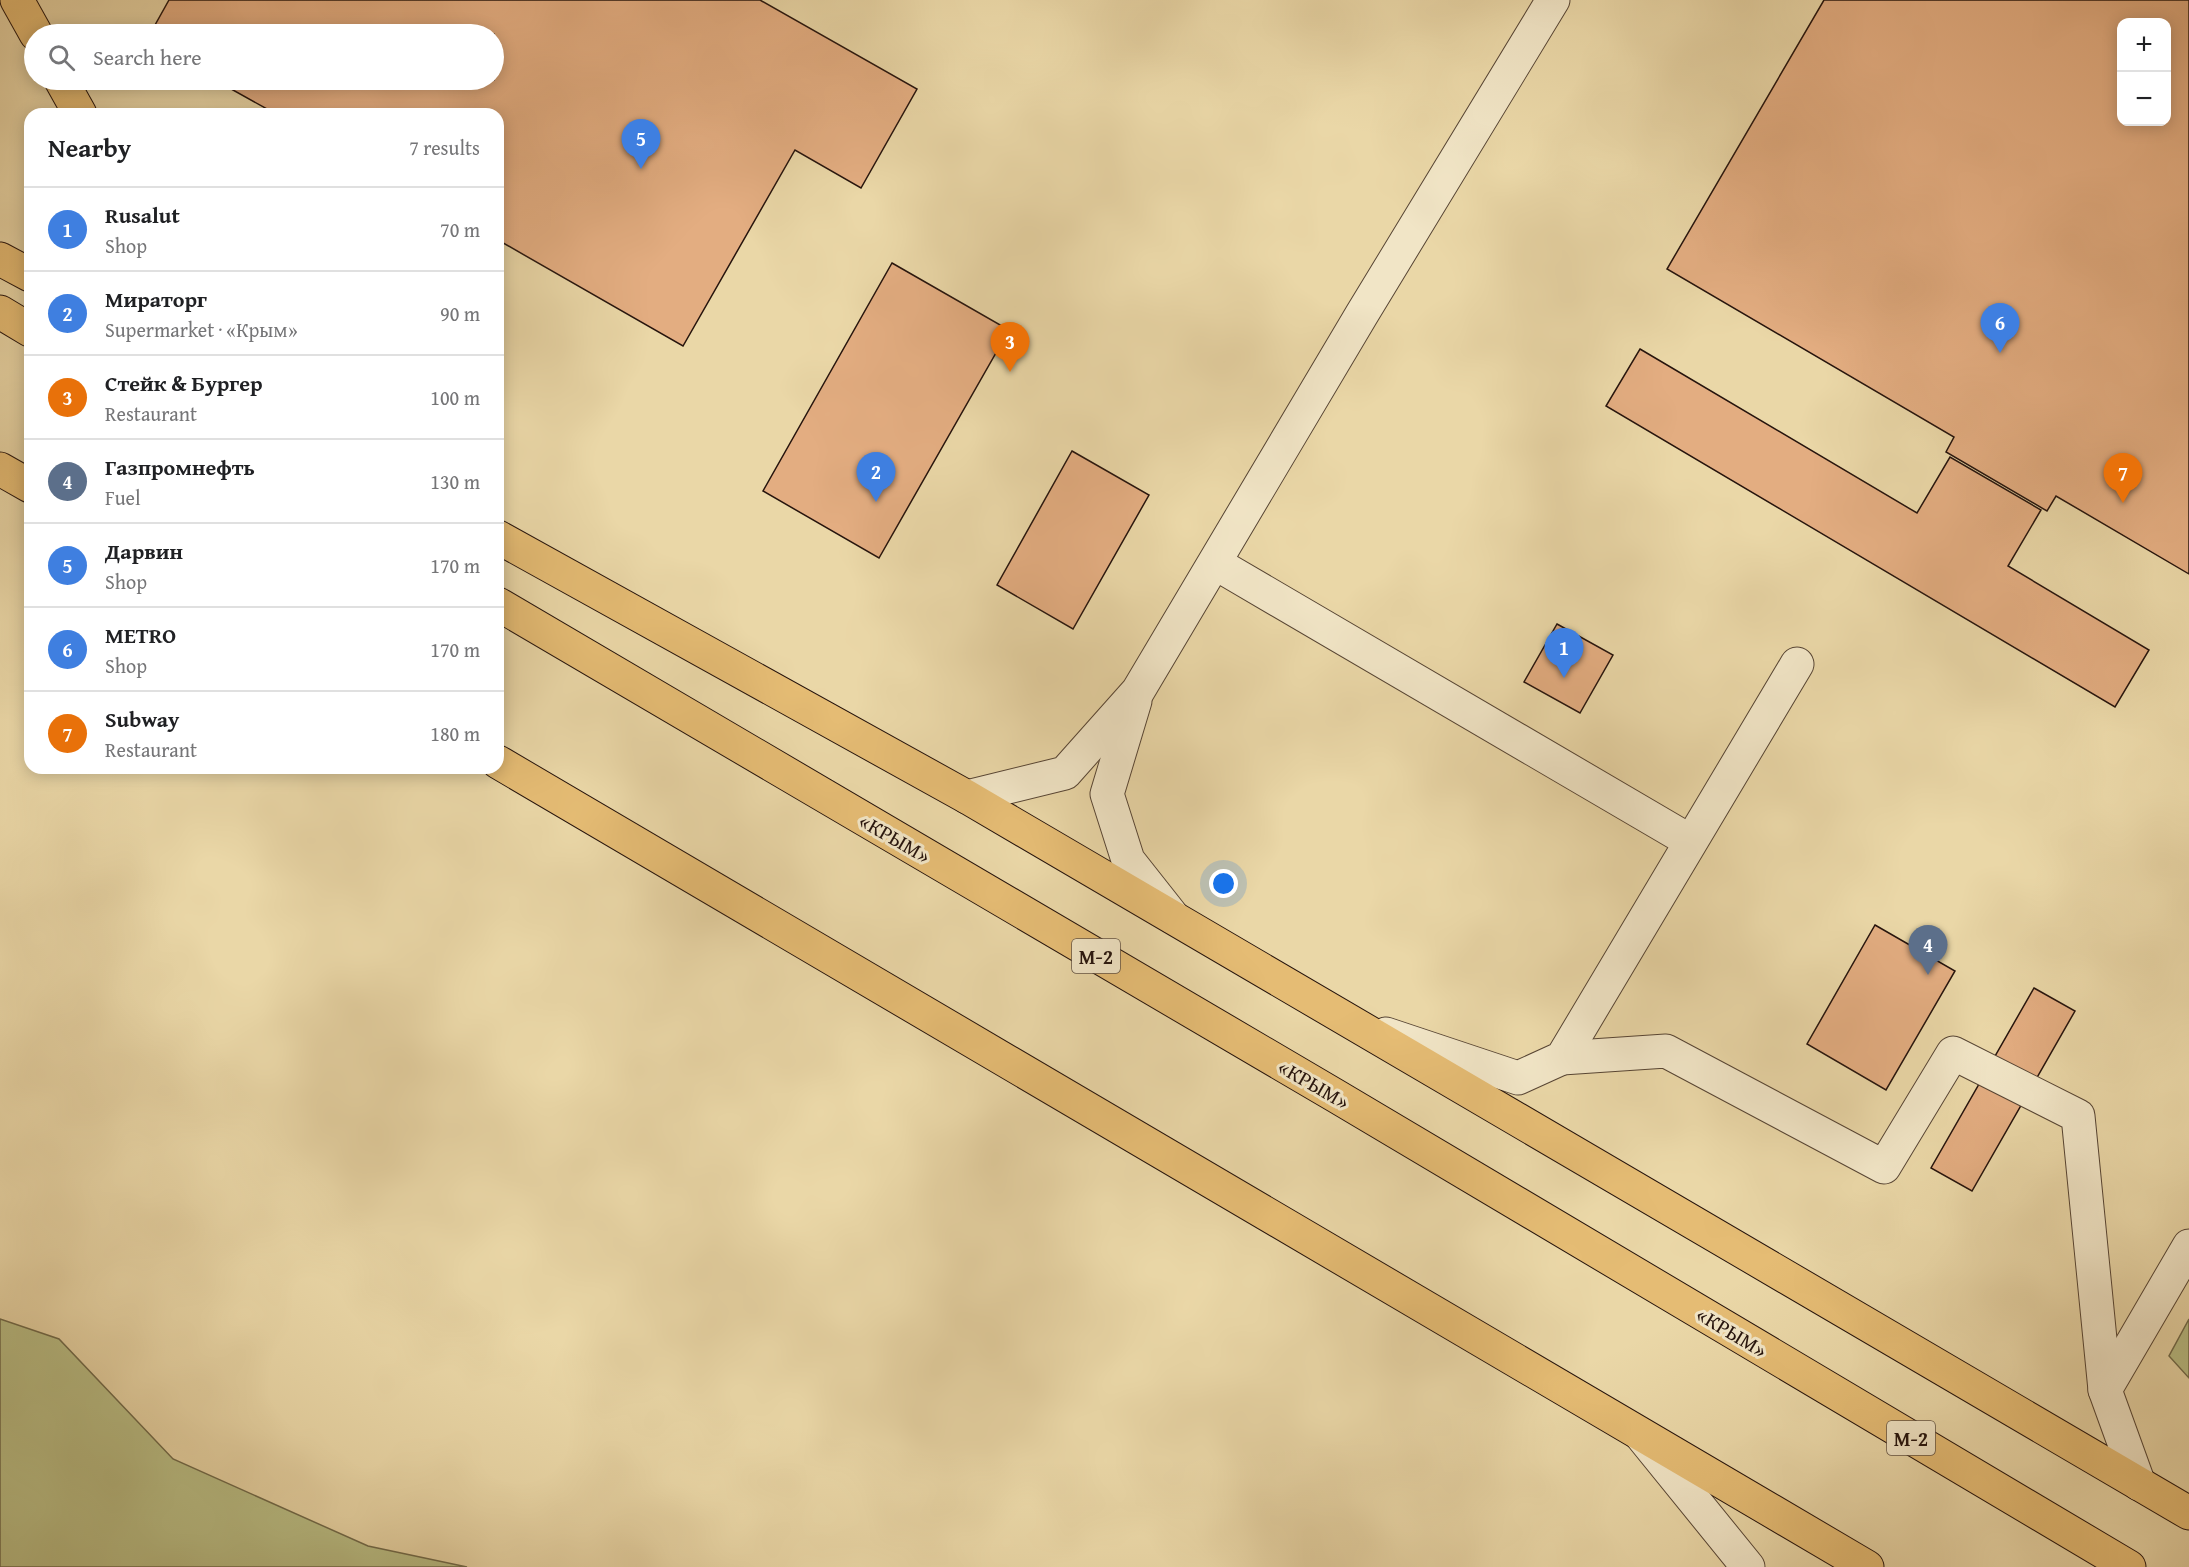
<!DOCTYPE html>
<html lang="en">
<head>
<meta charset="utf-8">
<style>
	:root { --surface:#fff; --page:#f2f2f2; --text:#202124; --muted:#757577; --line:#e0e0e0; --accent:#8f2418 }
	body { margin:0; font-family:"Gentium Book Plus",serif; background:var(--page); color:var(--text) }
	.controls { position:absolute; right:18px; top:18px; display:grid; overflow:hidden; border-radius:12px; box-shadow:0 3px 15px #0003 }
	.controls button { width:54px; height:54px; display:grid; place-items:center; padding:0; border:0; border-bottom:2px solid var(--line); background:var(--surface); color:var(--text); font:30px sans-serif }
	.you { position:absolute; left:1224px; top:884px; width:21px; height:21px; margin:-15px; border:4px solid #fff; border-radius:50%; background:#1a73e8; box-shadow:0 0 0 9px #1a73e833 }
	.badge { display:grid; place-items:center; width:39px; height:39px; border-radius:50%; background:var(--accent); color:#fff; font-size:20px; font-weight:700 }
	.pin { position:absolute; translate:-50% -50px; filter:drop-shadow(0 2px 3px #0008) }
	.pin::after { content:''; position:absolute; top:32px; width:21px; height:18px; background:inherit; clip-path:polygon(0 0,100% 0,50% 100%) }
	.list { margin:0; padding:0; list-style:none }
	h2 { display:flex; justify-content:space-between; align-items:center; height:78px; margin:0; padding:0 24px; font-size:26px }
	h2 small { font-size:20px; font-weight:400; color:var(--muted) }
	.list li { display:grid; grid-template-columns:39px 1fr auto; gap:18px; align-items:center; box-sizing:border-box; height:84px; padding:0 24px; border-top:2px solid var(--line) }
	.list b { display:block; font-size:22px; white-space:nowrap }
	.list p { margin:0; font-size:20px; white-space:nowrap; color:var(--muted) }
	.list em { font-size:20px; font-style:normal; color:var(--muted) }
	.icon { flex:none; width:33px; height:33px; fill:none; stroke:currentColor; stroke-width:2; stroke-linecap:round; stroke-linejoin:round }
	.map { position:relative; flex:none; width:2189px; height:1567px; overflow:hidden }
	.search { position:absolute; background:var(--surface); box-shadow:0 3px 15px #0003; left:24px; top:24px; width:480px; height:66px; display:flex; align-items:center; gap:15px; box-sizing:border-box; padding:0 21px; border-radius:33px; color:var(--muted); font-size:22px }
	.panel { position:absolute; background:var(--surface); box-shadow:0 3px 15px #0003; left:24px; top:108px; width:480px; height:666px; border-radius:18px }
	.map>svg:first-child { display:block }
	.green { fill:#b9be85; stroke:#706949; stroke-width:1.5 }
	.building { fill:#e3ad81; stroke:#26140d; stroke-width:1.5; fill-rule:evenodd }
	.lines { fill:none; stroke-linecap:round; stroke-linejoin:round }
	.minor-casing { stroke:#574534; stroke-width:35 }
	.major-casing { stroke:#26140d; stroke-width:35 }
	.highway-casing { stroke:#26140d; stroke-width:35 }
	.minor { stroke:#f1e5c6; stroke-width:33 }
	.major { stroke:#e5bc74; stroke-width:33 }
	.highway { stroke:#e5bc74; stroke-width:33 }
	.labels { text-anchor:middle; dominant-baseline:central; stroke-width:6; stroke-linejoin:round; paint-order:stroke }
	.shield { fill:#f1e5c6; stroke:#635344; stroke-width:1.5 }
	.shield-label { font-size:20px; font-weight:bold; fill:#26140d }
	.street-label { font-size:21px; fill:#26140d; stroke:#f1e5c6 }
</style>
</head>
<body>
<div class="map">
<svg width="2189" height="1567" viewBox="0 0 2189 1567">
	<rect width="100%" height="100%" fill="#ead7a7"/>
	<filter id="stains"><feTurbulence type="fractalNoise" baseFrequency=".00333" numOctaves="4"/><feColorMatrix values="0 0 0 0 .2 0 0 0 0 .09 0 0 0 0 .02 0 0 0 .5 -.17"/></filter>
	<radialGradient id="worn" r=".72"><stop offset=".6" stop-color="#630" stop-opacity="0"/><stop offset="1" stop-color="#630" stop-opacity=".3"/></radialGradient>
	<!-- green -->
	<g class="green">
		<path d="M0,1319L59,1339L173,1459L368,1546L467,1567H0Z"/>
		<path d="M2189,1319V1378L2169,1356Z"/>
	</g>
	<!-- building -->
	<g class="building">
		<path d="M169,0H760L917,89L861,188L795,150L683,346L498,240V114H276L215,80H494V34H150Z"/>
		<path d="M1824,0H2189V574L2056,496L2047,511L1946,452L1954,437L1667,269ZM2122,22H2166V122H2122Z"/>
		<path d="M892,263L1009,330L879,558L763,491Z"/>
		<path d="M1640,349L1917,513L1950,457L2041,510L2008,566L2149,650L2115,707L1606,406Z"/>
		<path d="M1072,451L1149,495L1073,629L997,585Z"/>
		<path d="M1557,624L1613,655L1580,713L1524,682Z"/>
		<path d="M1875,925L1955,971L1886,1090L1807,1044Z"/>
		<path d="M2034,988L2075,1011L1972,1191L1931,1168Z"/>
	</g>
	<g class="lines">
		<!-- minor casing -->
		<g class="minor-casing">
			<g id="minor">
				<path d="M1215,563L1690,841"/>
				<path d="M1135,701L1107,794L1128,860L1173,917"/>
				<path d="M967,797L1065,773L1138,691L1362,314L1553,0"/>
				<path d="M1386,1034L1518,1078L1562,1058L1797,664"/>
				<path d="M1562,1058L1666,1051L1884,1167L1953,1053L2078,1116L2105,1390"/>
				<path d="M1641,1435L1748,1567"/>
				<path d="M2139,1484L2105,1390L2189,1246"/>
			</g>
		</g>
		<!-- major casing -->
		<g class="major-casing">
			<g id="major">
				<path d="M17,0L36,34"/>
				<path d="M61,80L80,114"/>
				<path d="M0,259L30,275"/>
				<path d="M498,537L967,797L2189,1513"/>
			</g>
		</g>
		<!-- highway casing -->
		<g class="highway-casing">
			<g id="highway">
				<path d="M0,312L30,330"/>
				<path d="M0,469L30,486"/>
				<path d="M498,604L1336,1096L2129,1567"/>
				<path d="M498,762L1867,1567"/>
			</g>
		</g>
		<!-- minor -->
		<use href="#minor" class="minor"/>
		<!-- major -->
		<use href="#major" class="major"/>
		<!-- highway -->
		<use href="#highway" class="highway"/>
	</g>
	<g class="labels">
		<!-- shield labels -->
		<g class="shield">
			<rect x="1072" y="939" width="48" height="34" rx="4.5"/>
			<rect x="1887" y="1421" width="48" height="34" rx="4.5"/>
		</g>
		<g class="shield-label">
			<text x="1096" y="956">М-2</text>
			<text x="1911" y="1438">М-2</text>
		</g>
		<!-- street labels -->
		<g class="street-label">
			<text transform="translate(895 838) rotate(30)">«КРЫМ»</text>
			<text transform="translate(1314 1084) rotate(30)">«КРЫМ»</text>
			<text transform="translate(1732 1332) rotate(31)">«КРЫМ»</text>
		</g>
	</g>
	<rect width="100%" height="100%" filter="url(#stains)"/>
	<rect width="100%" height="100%" fill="url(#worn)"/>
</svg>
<div class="controls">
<button>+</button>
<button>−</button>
</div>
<div class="you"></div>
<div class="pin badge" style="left:1564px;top:678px;background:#3f7fe0">1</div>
<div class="pin badge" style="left:876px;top:502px;background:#3f7fe0">2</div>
<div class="pin badge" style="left:1010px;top:372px;background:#e8710a">3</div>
<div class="pin badge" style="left:1928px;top:975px;background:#5c6f8a">4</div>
<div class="pin badge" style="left:641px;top:169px;background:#3f7fe0">5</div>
<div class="pin badge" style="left:2000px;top:353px;background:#3f7fe0">6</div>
<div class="pin badge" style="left:2123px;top:503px;background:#e8710a">7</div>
<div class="search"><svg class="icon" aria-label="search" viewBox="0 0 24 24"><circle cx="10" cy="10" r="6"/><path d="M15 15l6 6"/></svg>Search here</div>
<section class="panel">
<h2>Nearby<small>7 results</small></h2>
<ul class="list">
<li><span class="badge" style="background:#3f7fe0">1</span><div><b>Rusalut</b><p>Shop</p></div><em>70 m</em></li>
<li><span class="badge" style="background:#3f7fe0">2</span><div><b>Мираторг</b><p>Supermarket · «Крым»</p></div><em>90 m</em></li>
<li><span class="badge" style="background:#e8710a">3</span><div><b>Стейк &amp; Бургер</b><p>Restaurant</p></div><em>100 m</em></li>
<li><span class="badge" style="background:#5c6f8a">4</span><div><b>Газпромнефть</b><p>Fuel</p></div><em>130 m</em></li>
<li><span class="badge" style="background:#3f7fe0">5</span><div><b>Дарвин</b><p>Shop</p></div><em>170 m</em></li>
<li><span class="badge" style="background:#3f7fe0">6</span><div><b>METRO</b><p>Shop</p></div><em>170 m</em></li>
<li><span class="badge" style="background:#e8710a">7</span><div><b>Subway</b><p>Restaurant</p></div><em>180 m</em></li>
</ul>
</section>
</div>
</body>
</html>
